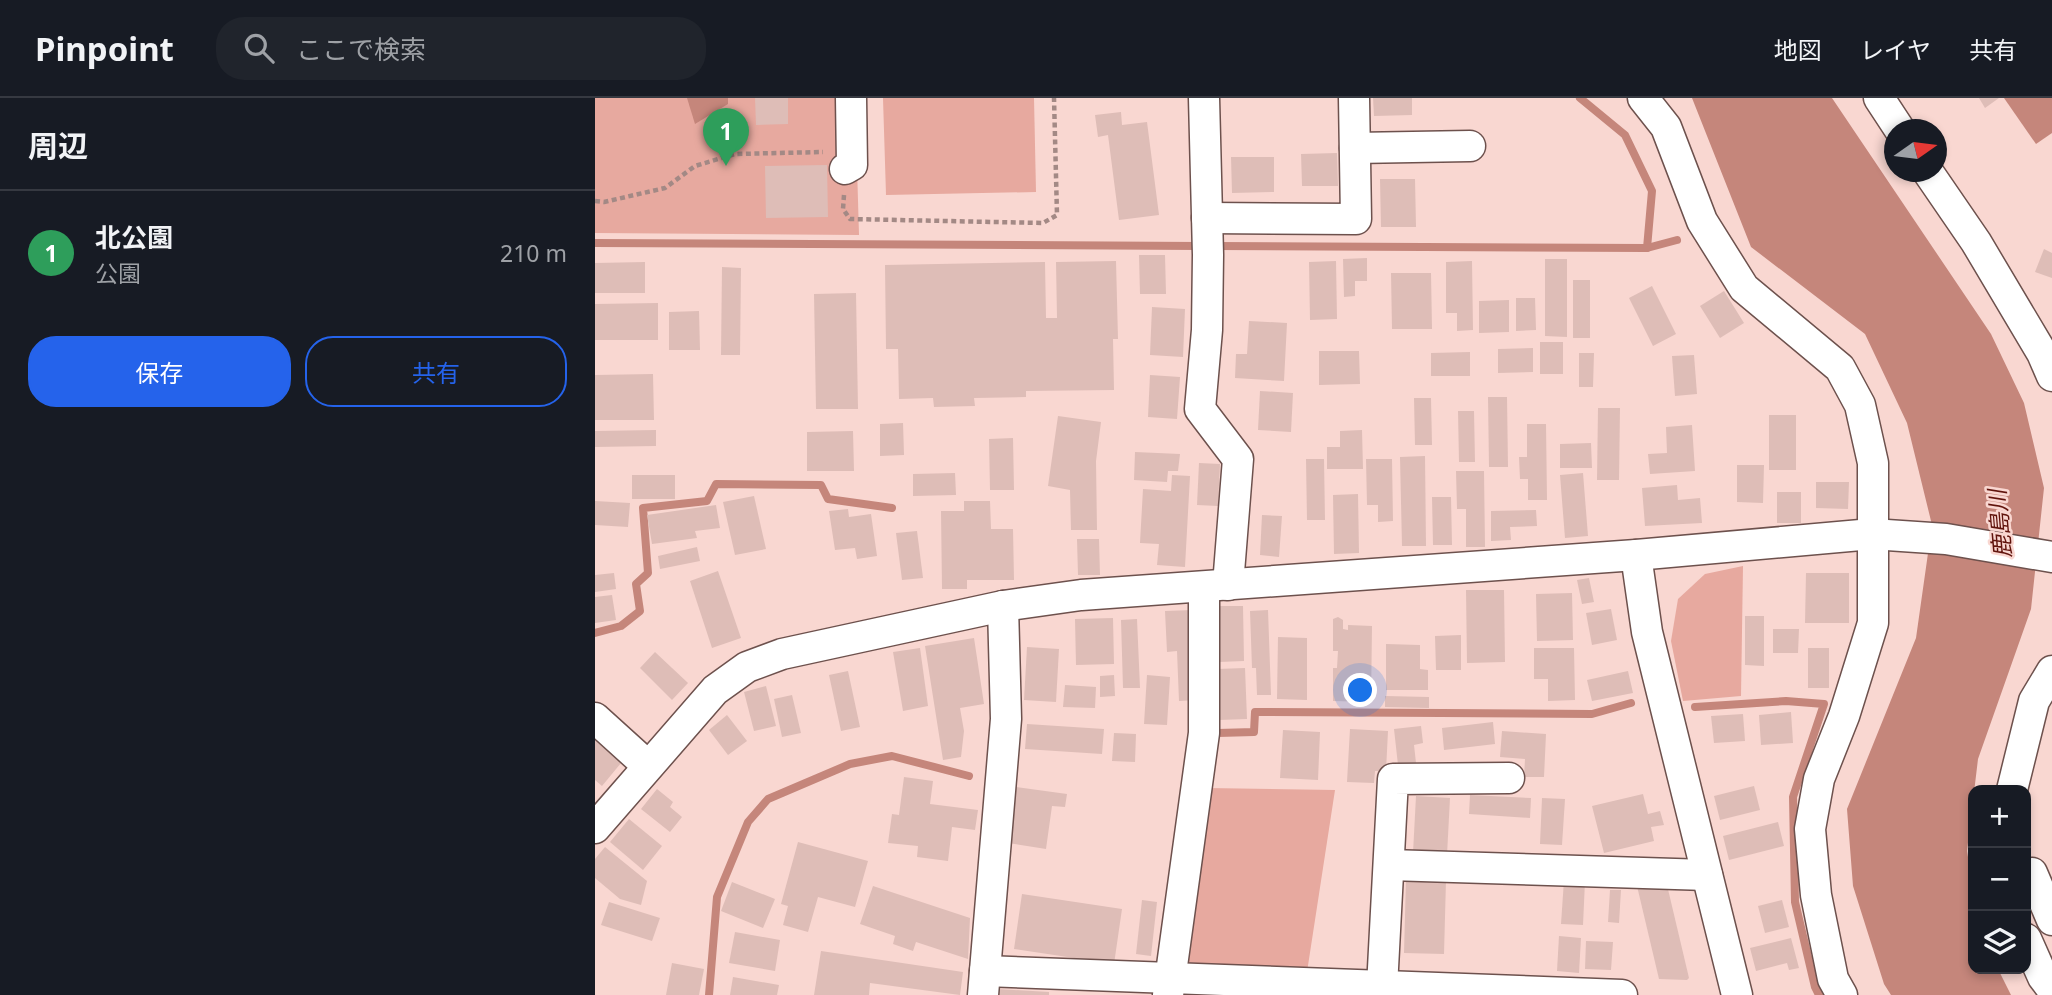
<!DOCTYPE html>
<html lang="ja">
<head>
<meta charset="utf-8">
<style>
	:root { --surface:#171b24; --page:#20242c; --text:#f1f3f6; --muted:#9ea1a6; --line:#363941; --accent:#2563eb }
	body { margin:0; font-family:"Noto Sans","Noto Sans JP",sans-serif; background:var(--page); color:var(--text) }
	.controls { position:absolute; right:21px; bottom:21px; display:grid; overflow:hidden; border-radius:14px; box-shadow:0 4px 10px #0003 }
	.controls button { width:63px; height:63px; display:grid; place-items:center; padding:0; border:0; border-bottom:2px solid var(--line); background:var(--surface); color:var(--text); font:35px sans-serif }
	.compass { position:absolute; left:1289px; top:21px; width:63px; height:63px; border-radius:50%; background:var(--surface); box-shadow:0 4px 10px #0003; rotate:76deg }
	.you { position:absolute; left:766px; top:593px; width:24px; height:24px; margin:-18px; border:5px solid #fff; border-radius:50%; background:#1a73e8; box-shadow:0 0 0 10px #1a73e833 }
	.badge { display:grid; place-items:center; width:46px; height:46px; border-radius:50%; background:var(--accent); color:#fff; font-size:23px; font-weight:700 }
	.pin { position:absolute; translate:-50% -58px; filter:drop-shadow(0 2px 4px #0008) }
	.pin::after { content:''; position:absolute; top:37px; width:24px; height:21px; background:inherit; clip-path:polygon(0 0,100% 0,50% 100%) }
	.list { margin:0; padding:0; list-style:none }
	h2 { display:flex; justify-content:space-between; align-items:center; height:91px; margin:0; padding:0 28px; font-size:30px }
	h2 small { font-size:23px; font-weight:400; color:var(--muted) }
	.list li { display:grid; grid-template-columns:46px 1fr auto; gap:21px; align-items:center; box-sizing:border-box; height:126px; padding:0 28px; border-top:2px solid var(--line) }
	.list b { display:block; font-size:26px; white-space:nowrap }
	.list p { margin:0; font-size:23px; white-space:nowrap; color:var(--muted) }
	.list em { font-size:23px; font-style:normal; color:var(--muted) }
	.actions { display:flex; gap:14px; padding:21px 28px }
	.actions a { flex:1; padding:16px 0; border:2px solid var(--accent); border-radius:28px; text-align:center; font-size:24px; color:var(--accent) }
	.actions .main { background:var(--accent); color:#fff }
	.icon { flex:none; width:38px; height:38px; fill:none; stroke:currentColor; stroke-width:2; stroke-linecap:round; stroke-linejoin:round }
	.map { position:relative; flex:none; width:1457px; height:897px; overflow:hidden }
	header { display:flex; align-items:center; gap:42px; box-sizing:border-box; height:98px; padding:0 35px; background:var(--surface); border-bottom:2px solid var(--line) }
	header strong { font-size:33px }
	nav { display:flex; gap:38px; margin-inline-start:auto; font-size:24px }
	.search { width:490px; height:63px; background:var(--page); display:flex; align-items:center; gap:18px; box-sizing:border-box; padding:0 24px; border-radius:28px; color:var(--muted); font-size:26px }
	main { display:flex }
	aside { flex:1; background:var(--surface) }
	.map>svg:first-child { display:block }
	.green { fill:#e7a99f }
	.water { fill:#c5867b }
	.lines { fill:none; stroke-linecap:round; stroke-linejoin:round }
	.stream { stroke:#c5867b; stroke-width:8 }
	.building { fill:#debdb7 }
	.minor-casing { stroke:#6d514d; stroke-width:33 }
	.path { stroke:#a38985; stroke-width:4.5; stroke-dasharray:5 3.5; stroke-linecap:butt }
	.minor { stroke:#fff; stroke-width:30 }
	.labels { text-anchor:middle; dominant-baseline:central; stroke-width:5; stroke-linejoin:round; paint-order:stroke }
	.water-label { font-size:23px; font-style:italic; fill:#60130c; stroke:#f9d7d1 }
</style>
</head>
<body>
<header>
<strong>Pinpoint</strong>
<div class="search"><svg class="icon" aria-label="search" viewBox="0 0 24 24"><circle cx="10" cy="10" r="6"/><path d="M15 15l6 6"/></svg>ここで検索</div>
<nav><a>地図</a><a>レイヤ</a><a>共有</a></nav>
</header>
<main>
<aside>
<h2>周辺<small></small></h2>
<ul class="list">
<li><span class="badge" style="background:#2e9e5b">1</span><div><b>北公園</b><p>公園</p></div><em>210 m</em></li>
</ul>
<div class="actions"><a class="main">保存</a><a>共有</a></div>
</aside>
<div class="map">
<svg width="1457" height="897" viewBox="0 0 1457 897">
	<rect width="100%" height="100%" fill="#f9d7d1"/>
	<!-- green -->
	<g class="green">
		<path d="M0,0H260L264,137L0,135Z"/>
		<path d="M288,0H439L441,94L291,97Z"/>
		<path d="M1148,468L1146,598L1088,603L1076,543L1083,501L1110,476Z"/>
		<path d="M612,690L740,692L712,874L588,867Z"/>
	</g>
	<!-- water -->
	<g class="water">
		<path d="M92,0H133V6L100,26Z"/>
		<path d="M1097,0H1237L1396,236L1429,305L1449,390L1436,511L1383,661L1372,753L1378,789V871H1403L1416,897H1296L1289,886L1258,788L1252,711L1321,540L1337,427L1312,325L1270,236L1156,149Z"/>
		<path d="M1409,0H1457V35L1441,46Z"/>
	</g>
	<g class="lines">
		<!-- stream -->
		<g class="stream">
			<path d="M985,0L1030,37L1057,93L1052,150"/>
			<path d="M0,145L606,148"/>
			<path d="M619,148L1052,150L1082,142"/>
			<path d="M0,535L26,528L45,513L41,486L53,475L48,410L112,403L121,386L226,387L233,401L297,410"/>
			<path d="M1100,609L1191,603L1229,606L1198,699L1200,804L1220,889L1224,897"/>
			<path d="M623,635L659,634L660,614L997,616L1036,605"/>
			<path d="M114,897L122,799L153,724L173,701L255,666L297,658L374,678"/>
		</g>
	</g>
	<!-- building -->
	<g class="building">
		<path d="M160,0H193V26L161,27Z"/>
		<path d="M778,0H817V17L779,18Z"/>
		<path d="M1384,0H1404L1390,10Z"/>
		<path d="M526,14L527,27L552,24L564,117L524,122L513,37L503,39L500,17Z"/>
		<path d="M742,55L743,88H707L706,56Z"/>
		<path d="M636,59H679V94L637,95Z"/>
		<path d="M232,67L233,119L171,120L170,68Z"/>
		<path d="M785,81H820L821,129H786Z"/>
		<path d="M1449,151L1457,155V180L1440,174Z"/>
		<path d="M544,157H570L571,196H545Z"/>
		<path d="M772,160V183H760V198L749,199L748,161Z"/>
		<path d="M950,161H972V239L950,238Z"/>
		<path d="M521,163L523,241H518L519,292L431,293V299L379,300L380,308L339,309L338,300L304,301L303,251H291L290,167L450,164L451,220H462L461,164Z"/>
		<path d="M741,163L742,221L715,222L714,164Z"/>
		<path d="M877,163L878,232L862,233V215H851V164Z"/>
		<path d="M50,164V195H0V165Z"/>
		<path d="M127,169L146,170L145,257H126Z"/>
		<path d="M796,175H836L837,231H797Z"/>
		<rect x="978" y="182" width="17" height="58"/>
		<path d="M1057,188L1081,236L1058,248L1034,200Z"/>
		<path d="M1129,193L1149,225L1125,240L1105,208Z"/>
		<path d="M261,195L263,311H221L219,196Z"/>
		<path d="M921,200H940L941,232L921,233Z"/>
		<path d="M914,202V234L884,235V203Z"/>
		<path d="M63,205V242H0V206Z"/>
		<path d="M557,209L590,211L588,259L555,257Z"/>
		<path d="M104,213L105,252H74V214Z"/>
		<path d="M654,223L692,225L689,283L640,280L641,256H652Z"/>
		<rect x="945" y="244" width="23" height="32"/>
		<path d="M938,250V274L903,275V251Z"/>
		<path d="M724,253H764L765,286L724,287Z"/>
		<path d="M875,254V278H836V255Z"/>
		<path d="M984,255H999L998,289H984Z"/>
		<path d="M1099,257L1102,296L1080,298L1077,258Z"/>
		<path d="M58,276L59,322H0V277Z"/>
		<path d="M555,277L585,279L582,321L553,319Z"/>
		<path d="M665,293L698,295L696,334L663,332Z"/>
		<path d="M893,299H912L913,369H894Z"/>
		<path d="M819,300H836L837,347H820Z"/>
		<path d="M1003,310H1025L1024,382H1002Z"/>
		<path d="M863,313H879L880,364H864Z"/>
		<rect x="1174" y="317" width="27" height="55"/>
		<path d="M463,318L506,324L501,363L502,432H476L475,392L453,388Z"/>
		<path d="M308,325L309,357L285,358V326Z"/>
		<path d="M932,326H951L952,402H933V381H925L924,359H932Z"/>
		<path d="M1097,327L1100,373L1055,376L1053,356L1072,355L1071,329Z"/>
		<path d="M61,332V348L0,349V333Z"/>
		<path d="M767,332L768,371H732V349H745V333Z"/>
		<path d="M258,333L259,373H212V334Z"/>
		<path d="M418,340L419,392H395L394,341Z"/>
		<path d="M996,345L997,370H965V346Z"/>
		<path d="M540,354L585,356L583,373H573L572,384L539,382Z"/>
		<path d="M830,358L831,448H807L805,359Z"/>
		<path d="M711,361H729L730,422H712Z"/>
		<path d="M771,361H797L798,423L783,424V407H772Z"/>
		<path d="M604,365L625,366L623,408L602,407Z"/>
		<path d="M1142,367H1169L1168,405L1142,404Z"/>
		<path d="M861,373H889L890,449H871V411H862Z"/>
		<path d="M360,375L361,397L318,398V376Z"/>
		<path d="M988,375L993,438L970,440L965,377Z"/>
		<rect x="37" y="377" width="43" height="24"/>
		<path d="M577,377L595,378L590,469L562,467L564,446L545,445L548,391L576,393Z"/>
		<path d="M1221,384H1254L1253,411L1221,410Z"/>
		<path d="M1082,387L1083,402L1105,400L1107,425L1050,428L1047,390Z"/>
		<rect x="1182" y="394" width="24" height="31"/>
		<path d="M763,396L764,455L739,456L738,397Z"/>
		<path d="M159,398L171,451L140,457L128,404Z"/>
		<path d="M837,399H856L857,447H838Z"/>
		<path d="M0,403L35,405L33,429L0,427Z"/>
		<path d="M369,403H395L396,431H418L419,482H372V491H347L346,413H369Z"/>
		<path d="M121,407L125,430L100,433L102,440L57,446L52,417Z"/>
		<path d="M253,411L254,419L276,416L282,458L262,461L260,450L240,452L234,413Z"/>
		<path d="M941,412L942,428L915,429L916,442L896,443V413Z"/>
		<path d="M667,417L687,418L684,459L665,457Z"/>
		<path d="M322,433L328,480L307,482L301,435Z"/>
		<path d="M482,441H504L505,477H483Z"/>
		<path d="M102,449L105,463L65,471L63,458Z"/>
		<path d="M123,473L146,540L117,550L95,483Z"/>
		<path d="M19,475L21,491L0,494V477Z"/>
		<path d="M1211,475H1254V525H1210Z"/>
		<path d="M994,480L999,504L987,506L982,482Z"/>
		<path d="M871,492H909L910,564L872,565Z"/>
		<path d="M977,495L978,542L942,543L941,496Z"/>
		<path d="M17,497L21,522L0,525V499Z"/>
		<path d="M622,508H648L649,563L624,564Z"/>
		<path d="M1016,511L1022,542L997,547L991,515Z"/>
		<path d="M598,512L601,602L584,603L582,553L572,554L570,513Z"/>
		<path d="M673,512L676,597H662L661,570H657L655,513Z"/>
		<path d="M1150,518H1169V568L1150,567Z"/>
		<path d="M743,519L748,522V531L753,532V527L777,528L776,604L738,603V570H742L743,553H738V521Z"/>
		<path d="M518,520L519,566L481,567L480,521Z"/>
		<path d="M542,521L545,590H528L526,522Z"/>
		<path d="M1178,531H1204L1203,555H1178Z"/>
		<path d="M866,537V572H841L840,538Z"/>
		<path d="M683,539L712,540V602L682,601Z"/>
		<path d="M379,540L389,606L365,610L369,633L366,659L348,662L330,548Z"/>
		<path d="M791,546L825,547V571L833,572V592H791Z"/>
		<path d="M432,549L464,551L461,604L429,602Z"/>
		<path d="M325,550L333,608L308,613L298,554Z"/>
		<path d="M939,550H979L980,602L953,603V581H939Z"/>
		<rect x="1213" y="550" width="21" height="40"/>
		<path d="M60,554L93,585L77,602L45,570Z"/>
		<path d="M650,570L652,621L624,622L622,571Z"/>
		<path d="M253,573L265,629L246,633L234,577Z"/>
		<path d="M1033,573L1038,595L997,603L992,582Z"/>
		<path d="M519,577L520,598L505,599V578Z"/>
		<path d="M552,577L575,579L572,627L549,626Z"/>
		<path d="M470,587L501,589L500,610L468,609Z"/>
		<path d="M171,588L181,628L159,633L149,594Z"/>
		<path d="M197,597L206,635L187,639L179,601Z"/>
		<path d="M790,598L834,599V610L790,609Z"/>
		<path d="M1196,614L1198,645L1166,647L1164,617Z"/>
		<path d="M1148,616L1150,643L1119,645L1116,618Z"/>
		<path d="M132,617L152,643L133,657L114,632Z"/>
		<path d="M898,624L900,646L849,652L847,630Z"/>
		<path d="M432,626L509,631L507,656L430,651Z"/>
		<path d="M826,628L828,645L819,647L821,665L803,667L799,631Z"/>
		<path d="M755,631L793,633L791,673H780L779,685L752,684Z"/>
		<path d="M688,632L725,634L723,682L685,680Z"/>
		<path d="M907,633L951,636L949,679H929L930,661L905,659Z"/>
		<path d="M519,635L541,636L540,664L517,663Z"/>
		<path d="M0,642L26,665L7,688L0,682Z"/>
		<path d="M309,679L338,683L335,706L383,712L380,732L357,729L353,763L322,759L323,748L293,745L297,716L304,717Z"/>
		<path d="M1159,688L1165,712L1125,722L1119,698Z"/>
		<path d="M421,689L472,696L470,709L457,708L451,751L413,745Z"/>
		<path d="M62,691L78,704L75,709L87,719L75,734L46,711Z"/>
		<path d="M1048,696L1053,716L1065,713L1069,727L1056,729L1059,743L1009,755L997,708Z"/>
		<path d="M875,697L936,700L935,720L874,716Z"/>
		<path d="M821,698L855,700L852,757L818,755Z"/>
		<path d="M947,700L970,701L967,747L945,746Z"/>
		<path d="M34,721L67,748L48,772L15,744Z"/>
		<path d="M1183,724L1189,748L1134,762L1128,738Z"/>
		<path d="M203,744L273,763L260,809L223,799L213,834L188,827L193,808L186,806Z"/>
		<path d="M10,749L52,783L46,807L25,801L0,780V761Z"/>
		<path d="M811,781L851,782L849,856L809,855Z"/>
		<path d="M969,782L990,783L988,827L966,826Z"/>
		<path d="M137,784L180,801L168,830L126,813Z"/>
		<path d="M1072,787L1094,880L1092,882L1064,881L1042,788Z"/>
		<path d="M278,788L375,820L373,861L321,844L318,853L298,846L300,838L265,826Z"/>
		<path d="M1015,792H1026L1024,825L1013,824Z"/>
		<path d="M427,796L527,811L519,866L419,851Z"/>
		<path d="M547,802L562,804L556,858L541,856Z"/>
		<path d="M1187,802L1194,829L1170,835L1163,808Z"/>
		<path d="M14,804L65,820L57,843L6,827Z"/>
		<path d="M140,834L185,842L180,873L134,865Z"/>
		<path d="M964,838L986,840L984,875L962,873Z"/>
		<path d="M1196,840L1204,870L1194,872L1192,865L1161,873L1155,850Z"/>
		<path d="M991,843L1018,844L1016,872L990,871Z"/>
		<path d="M226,853L368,874L365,897L275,885L274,897H219Z"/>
		<path d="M77,865L109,871L104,897H71Z"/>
		<path d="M138,879L184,887L182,897H135Z"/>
		<path d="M402,891L454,894V897H402Z"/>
	</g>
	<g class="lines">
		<!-- minor casing -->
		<g class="minor-casing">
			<g id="minor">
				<path d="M609,0L613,157L612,232L605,311L643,361L633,487"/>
				<path d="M1048,0L1071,29L1107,123L1149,190L1245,270L1265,307L1278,365V525L1249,618L1224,681L1215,731L1221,797L1238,881L1247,897"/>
				<path d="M1284,0L1305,32"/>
				<path d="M760,50L875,48"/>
				<path d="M250,71L257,67L256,0"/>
				<path d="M1333,74L1381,144L1447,255L1457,278"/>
				<path d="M612,120L761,121L759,0"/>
				<path d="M1041,457L1052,534L1142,897"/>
				<path d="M0,620L53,668"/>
				<path d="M1417,692L1439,603L1457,573"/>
				<path d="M0,730L120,592L152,569L187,556L408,508L486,497L1041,457L1277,436L1351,441L1457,459"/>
				<path d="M794,767L1112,777"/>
				<path d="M1437,775L1457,822"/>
				<path d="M1431,841L1448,879L1457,891"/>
				<path d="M390,873L1027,897"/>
				<path d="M787,889L798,681L914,680"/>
				<path d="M388,897L411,621L408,508"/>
				<path d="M573,897L609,635V489"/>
			</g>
		</g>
		<!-- path -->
		<g class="path">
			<path d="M249,97L248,111L255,121L448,125L462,117L459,0"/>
			<path d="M0,103L9,104L70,90L100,68L140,56L228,54"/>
		</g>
		<!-- minor -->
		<use href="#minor" class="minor"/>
	</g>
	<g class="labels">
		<!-- water labels -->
		<g class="water-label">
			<text transform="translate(1404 426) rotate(-95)">鹿島川</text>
		</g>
	</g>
</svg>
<div class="controls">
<button>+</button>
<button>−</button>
<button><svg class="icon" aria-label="layers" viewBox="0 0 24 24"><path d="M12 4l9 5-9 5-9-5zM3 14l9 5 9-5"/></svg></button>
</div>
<svg class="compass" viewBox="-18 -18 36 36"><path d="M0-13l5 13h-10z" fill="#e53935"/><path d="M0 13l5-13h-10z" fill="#9ea1a6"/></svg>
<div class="you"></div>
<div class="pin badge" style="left:131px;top:68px;background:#2e9e5b">1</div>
</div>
</main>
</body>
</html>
